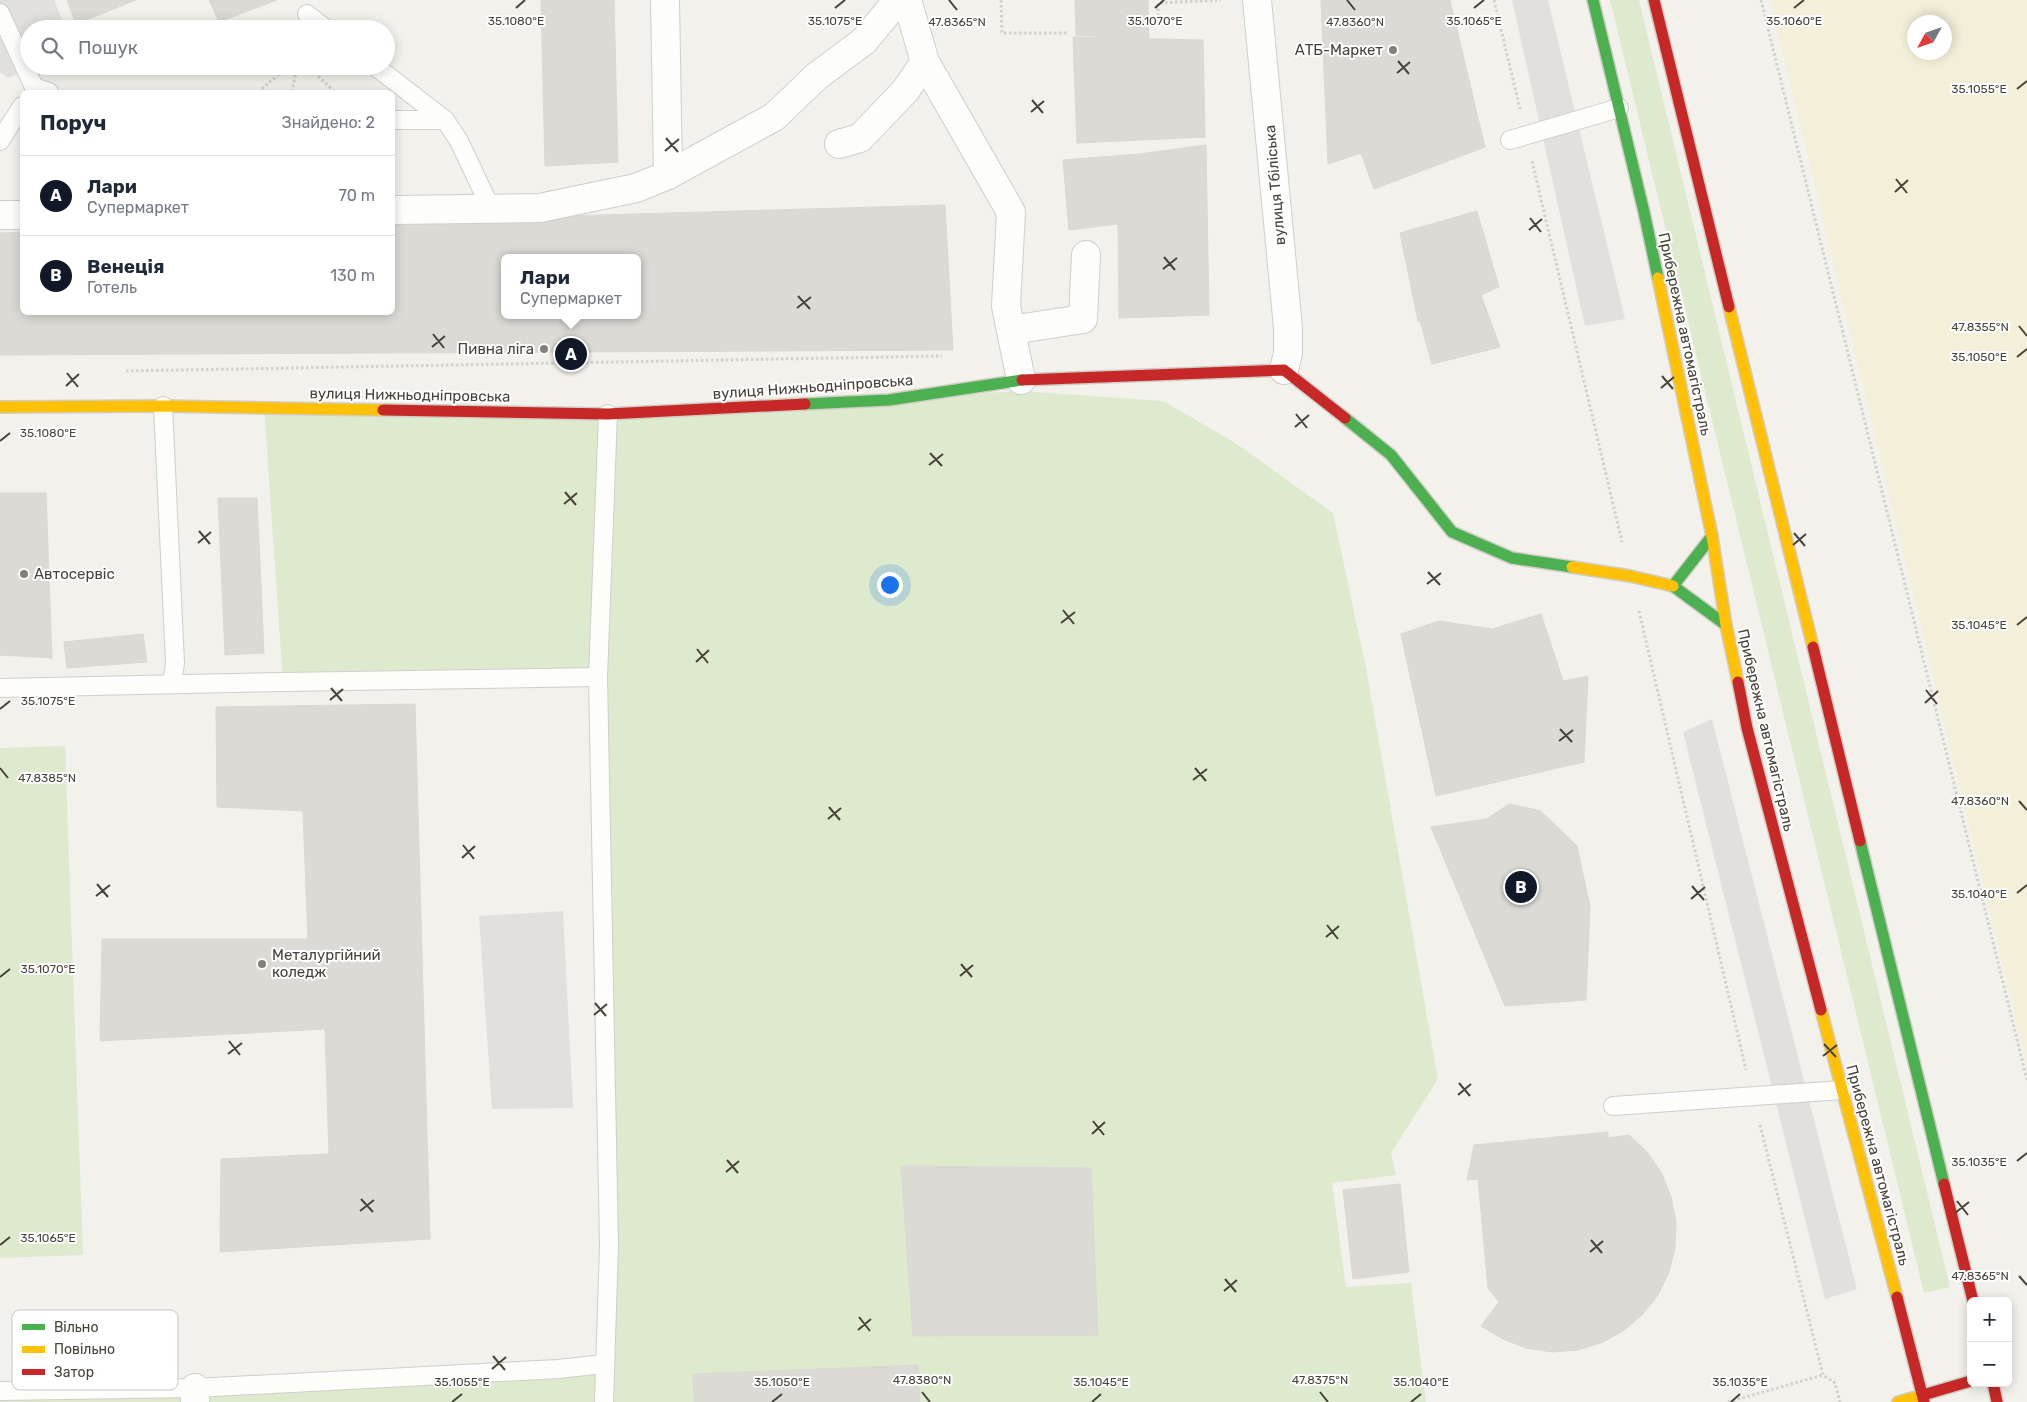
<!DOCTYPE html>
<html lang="uk">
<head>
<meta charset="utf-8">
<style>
	:root { --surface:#fff; --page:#f2f2f3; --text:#1f2937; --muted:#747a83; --line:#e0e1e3; --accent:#111827 }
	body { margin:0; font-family:Rubik,sans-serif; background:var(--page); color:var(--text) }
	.controls { position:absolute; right:15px; bottom:15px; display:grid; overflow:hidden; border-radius:8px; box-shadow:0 2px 12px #0003 }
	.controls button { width:45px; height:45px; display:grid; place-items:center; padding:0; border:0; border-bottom:1px solid var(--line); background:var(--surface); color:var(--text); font:25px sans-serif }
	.compass { position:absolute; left:1907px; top:15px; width:45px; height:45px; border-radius:50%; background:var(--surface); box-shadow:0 2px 12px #0003; rotate:230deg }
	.you { position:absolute; left:889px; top:584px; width:18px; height:18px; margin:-12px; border:4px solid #fff; border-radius:50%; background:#1a73e8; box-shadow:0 0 0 8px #1a73e833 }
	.badge { display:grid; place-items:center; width:32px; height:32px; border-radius:50%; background:var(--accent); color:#fff; font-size:16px; font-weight:700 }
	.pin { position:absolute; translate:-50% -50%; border:2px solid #fff; box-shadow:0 1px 5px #0006 }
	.popup { position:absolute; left:501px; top:254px; width:140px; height:65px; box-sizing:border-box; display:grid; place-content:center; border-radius:8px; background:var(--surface); filter:drop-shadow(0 1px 4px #0005); font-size:16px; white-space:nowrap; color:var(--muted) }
	.popup b { font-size:19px; color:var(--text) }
	.popup::after { content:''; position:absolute; left:50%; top:100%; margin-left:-10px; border:10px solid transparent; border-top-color:var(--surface) }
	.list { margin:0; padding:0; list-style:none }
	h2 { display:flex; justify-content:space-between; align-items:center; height:65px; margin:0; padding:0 20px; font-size:21px }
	h2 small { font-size:16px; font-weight:400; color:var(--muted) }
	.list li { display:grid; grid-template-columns:32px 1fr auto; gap:15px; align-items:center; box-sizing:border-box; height:80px; padding:0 20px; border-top:1px solid var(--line) }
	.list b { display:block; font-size:19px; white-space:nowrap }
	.list p { margin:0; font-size:16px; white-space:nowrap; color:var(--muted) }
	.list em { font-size:16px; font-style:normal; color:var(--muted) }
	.icon { flex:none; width:28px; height:28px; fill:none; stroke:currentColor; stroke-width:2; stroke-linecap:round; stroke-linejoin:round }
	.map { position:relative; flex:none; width:2027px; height:1402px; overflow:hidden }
	.search { position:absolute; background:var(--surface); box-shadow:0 2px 12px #0003; left:20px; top:20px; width:375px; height:55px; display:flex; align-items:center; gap:12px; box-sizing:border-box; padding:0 18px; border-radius:28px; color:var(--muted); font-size:19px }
	.panel { position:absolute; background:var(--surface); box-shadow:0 2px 12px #0003; left:20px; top:90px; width:375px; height:225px; border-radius:8px }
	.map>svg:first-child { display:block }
	.green { fill:#deeace }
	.sand { fill:#f4efd9; fill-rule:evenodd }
	.parking { fill:#e1e0dc }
	.building { fill:#dbdad5; stroke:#dad8d2; fill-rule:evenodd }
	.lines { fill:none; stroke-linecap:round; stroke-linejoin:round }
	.lane-casing { stroke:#d0ceca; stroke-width:20 }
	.street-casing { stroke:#d0ceca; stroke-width:30 }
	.fast-casing { stroke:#d0cec4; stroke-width:14 }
	.slow-casing { stroke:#d0cec4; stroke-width:14 }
	.jam-casing { stroke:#d0cec4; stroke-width:14 }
	.path { stroke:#d2d1cb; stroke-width:3; stroke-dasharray:2.5 2.5; stroke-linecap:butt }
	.lane { stroke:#fdfdfc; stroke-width:18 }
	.street { stroke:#fdfdfc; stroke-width:28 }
	.fast { stroke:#4caf50; stroke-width:11 }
	.slow { stroke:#ffc107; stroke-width:11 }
	.jam { stroke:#c62828; stroke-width:11 }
	.ticks { fill:none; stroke:#484339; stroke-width:2 }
	.poi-dot { fill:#848078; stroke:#fff; stroke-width:2 }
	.labels { text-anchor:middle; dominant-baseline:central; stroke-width:4; stroke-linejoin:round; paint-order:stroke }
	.poi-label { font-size:15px; fill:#484339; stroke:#fff; text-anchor:end }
	.street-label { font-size:15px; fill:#484339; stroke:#fff }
	.key { fill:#fff; stroke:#c8c7c4; stroke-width:1 }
	.key-label { font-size:14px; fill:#484339 }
	.ticks-label { font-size:12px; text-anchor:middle; fill:#484339; stroke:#fff; stroke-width:4; stroke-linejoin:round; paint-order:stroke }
</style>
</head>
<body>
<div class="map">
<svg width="2027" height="1402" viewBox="0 0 2027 1402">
	<rect width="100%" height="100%" fill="#f2f1ec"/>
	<!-- green -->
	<g class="green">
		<path d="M1610,0H1639L1950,1287L1924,1293Z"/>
		<path d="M1020,391L1163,401L1234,442L1333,513L1366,668L1438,1079L1391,1153L1396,1175L1332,1183L1346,1287L1411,1283L1426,1402H0V1391L604,1364L598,678L283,682L264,407L608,414Z"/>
		<path d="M65,746L83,1255L0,1258V748Z"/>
	</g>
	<!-- sand -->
	<path class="sand" d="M1770,0H2027V1066ZM1914,22H1944V52H1914Z"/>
	<!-- parking -->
	<g class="parking">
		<path d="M0,0H54L66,29H29V66H37L8,78L0,72Z"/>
		<path d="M1512,0H1548L1625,319L1585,326Z"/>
		<path d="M1712,719L1857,1289L1825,1299L1683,732Z"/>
		<path d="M563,911L573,1108L492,1109L479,916Z"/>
	</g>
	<!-- building -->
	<g class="building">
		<path d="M67,0H136L76,24Z"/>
		<path d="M209,0H277L219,22Z"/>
		<path d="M541,0H614L618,162L545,166Z"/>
		<path d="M1075,0H1148L1149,39L1076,35Z"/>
		<path d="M1321,0H1450L1485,147L1374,189L1361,153L1328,164Z"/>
		<path d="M1073,37L1203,40L1205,137L1077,143Z"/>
		<path d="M1206,145L1209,315L1119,318L1118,224L1069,230L1063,160L1139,154Z"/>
		<path d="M945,205L953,350L0,355V233L22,232V312H392V221ZM505,258H637V315H505Z"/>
		<path d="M1477,211L1499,287L1481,295L1500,347L1432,364L1420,321H1418L1400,233Z"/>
		<path d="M0,493H46L52,658L0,655Z"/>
		<path d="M218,498H257L264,653L225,655Z"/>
		<path d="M1541,614L1563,681L1588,676L1584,762L1436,796L1401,634L1439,621L1492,629Z"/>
		<path d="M143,634L147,662L67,668L64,642Z"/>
		<path d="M415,704L430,1239L220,1252L221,1159L329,1154L325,1029L100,1041L102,939H308L303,811L217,807L216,707Z"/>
		<path d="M1509,804L1541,811L1577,846L1590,907L1586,1000L1505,1006L1431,827L1487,819Z"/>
		<path d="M1608,1132V1138L1629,1135L1648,1153L1662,1174L1671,1197L1676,1222L1675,1248L1669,1272L1658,1295L1642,1315L1623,1331L1601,1343L1577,1350L1552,1352L1526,1348L1503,1339L1481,1326L1499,1302L1488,1288L1478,1179L1467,1180L1474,1145Z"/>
		<path d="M901,1166L1091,1168L1098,1335L913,1336Z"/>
		<path d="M1400,1184L1409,1272L1353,1279L1343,1190Z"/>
		<path d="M918,1365L920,1402H694L693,1374Z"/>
	</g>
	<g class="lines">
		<!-- lane casing -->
		<g class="lane-casing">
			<g id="lane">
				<path d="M0,13L34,87L49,92"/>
				<path d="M307,14L326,29"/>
				<path d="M375,66L445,120L459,141L491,209"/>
				<path d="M392,120H445"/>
				<path d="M1510,140L1619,108"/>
				<path d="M0,141L22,106"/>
				<path d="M163,406L175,663L172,684"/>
				<path d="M0,688L283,682L598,677"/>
				<path d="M1613,1106L1842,1090"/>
				<path d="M0,1391L195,1388L558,1369L604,1364"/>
				<path d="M604,1402L609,1245L598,677L608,414"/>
			</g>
		</g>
		<!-- street casing -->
		<g class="street-casing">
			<g id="street">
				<path d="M665,0L668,175"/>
				<path d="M907,0L925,62L1011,212L1006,306L1021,380"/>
				<path d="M1257,0L1288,328V353L1284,370"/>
				<path d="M839,144L860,138L905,91L925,62"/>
				<path d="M392,210L540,208L636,188L668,175L774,117L817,76L864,41L898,0"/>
				<path d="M0,215H22"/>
				<path d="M1011,330L1083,319L1086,255"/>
				<path d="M195,1388V1402"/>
			</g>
		</g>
		<!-- fast casing -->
		<g class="fast-casing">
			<g id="fast">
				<path d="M1593,0L1644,212L1658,278"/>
				<path d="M805,404L889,400L1022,380"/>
				<path d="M1345,418L1391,455L1452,532L1512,558L1572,567"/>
				<path d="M1712,536L1673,586L1726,625"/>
				<path d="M1860,841L1944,1184"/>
			</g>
		</g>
		<!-- slow casing -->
		<g class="slow-casing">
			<g id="slow">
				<path d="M1658,278L1712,536L1726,625L1738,682"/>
				<path d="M1729,307L1813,647"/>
				<path d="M0,407L163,406L383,410"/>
				<path d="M1572,567L1630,576L1673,586"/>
				<path d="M1821,1010L1897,1297"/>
				<path d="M1898,1402L1923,1395"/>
			</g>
		</g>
		<!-- jam casing -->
		<g class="jam-casing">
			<g id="jam">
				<path d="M1654,0L1729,307"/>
				<path d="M1022,380L1284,370L1345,418"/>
				<path d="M383,410L608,414L805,404"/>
				<path d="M1813,647L1860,841"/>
				<path d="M1738,682L1747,728L1821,1010"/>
				<path d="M1944,1184L1973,1301"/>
				<path d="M1897,1297L1924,1402"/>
				<path d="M1993,1383L1997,1402"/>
				<path d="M1923,1395L1971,1381"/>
			</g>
		</g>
		<!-- path -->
		<g class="path">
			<path d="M1001,0L1002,33H1068"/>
			<path d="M1494,0L1520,109"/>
			<path d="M1761,0L2027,1080"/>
			<path d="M1158,26V3L1221,0"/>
			<path d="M307,66L335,92"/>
			<path d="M258,92L289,66"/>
			<path d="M292,92L297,66"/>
			<path d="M1532,161L1622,542"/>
			<path d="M126,371L942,356"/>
			<path d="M1639,611L1746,1070"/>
			<path d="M1760,1125L1823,1375L1835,1383L1840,1402"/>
			<path d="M1728,1402L1823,1375"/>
		</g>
		<!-- lane -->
		<use href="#lane" class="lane"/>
		<!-- street -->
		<use href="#street" class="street"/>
		<!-- fast -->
		<use href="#fast" class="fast"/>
		<!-- slow -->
		<use href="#slow" class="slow"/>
		<!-- jam -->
		<use href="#jam" class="jam"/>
	</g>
	<!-- ticks -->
	<path class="ticks" d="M949,0L957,10M1347,0L1355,10M516,8L525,0M835,8L845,0M1155,8L1164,0M1474,8L1484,0M1794,8L1804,0M1398,61L1409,74M1397,73L1410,62M2017,89L2027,81M1032,100L1043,113M1031,112L1044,101M666,138L678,152M665,151L679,139M1896,179L1907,193M1895,192L1908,180M1530,218L1541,232M1529,230L1542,219M1164,257L1175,270M1163,269L1177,258M798,296L810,309M797,308L811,297M2019,326L2027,336M433,334L444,348M432,347L445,336M2017,357L2027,349M67,373L78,387M1662,376L1673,389M66,386L79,374M1661,388L1674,377M1296,414L1307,428M1295,427L1309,415M0,441L10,433M930,453L942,466M929,465L943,454M565,492L576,505M564,504L577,493M199,531L210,544M1794,533L1805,546M198,543L211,532M1793,545L1806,534M1428,572L1440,585M1427,584L1441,573M1063,610L1074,624M1061,623L1075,612M2017,625L2027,617M697,649L708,663M696,662L709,650M331,688L342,701M1926,690L1937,704M330,700L343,689M1925,703L1938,691M0,709L10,701M1560,729L1572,742M1559,741L1573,730M0,768L8,778M1195,768L1206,781M1193,780L1207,769M2019,801L2027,810M829,807L840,820M828,819L841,808M463,845L474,859M462,858L475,846M97,884L108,897M1692,886L1704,900M2017,893L2027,885M96,896L110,885M1691,899L1705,887M1327,925L1338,939M1326,937L1339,926M961,964L972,977M960,976L973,965M0,977L10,969M595,1003L606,1016M594,1015L607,1004M229,1041L240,1055M1824,1044L1836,1057M228,1054L242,1043M1823,1056L1837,1045M1459,1083L1470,1096M1458,1095L1471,1084M1093,1121L1104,1135M1092,1134L1105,1122M727,1160L738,1173M2017,1161L2027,1153M726,1172L739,1161M361,1199L373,1212M1957,1201L1968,1215M360,1211L374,1200M1955,1213L1969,1202M1591,1240L1602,1253M0,1245L10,1237M1590,1252L1603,1241M2019,1276L2027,1285M1225,1279L1236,1292M1224,1291L1237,1280M859,1317L870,1331M858,1330L871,1319M493,1356L505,1370M492,1369L506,1357M922,1392L930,1402M1320,1392L1328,1402M452,1402L462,1394M772,1402L782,1394M1092,1402L1101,1394M1411,1402L1421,1394M1731,1402L1740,1394"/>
	<!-- markers -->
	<g class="poi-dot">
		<circle cx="1393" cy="50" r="5"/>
		<circle cx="544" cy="349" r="5"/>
		<circle cx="24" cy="574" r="5"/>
		<circle cx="262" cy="964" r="5"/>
	</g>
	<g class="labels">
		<!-- poi labels -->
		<g class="poi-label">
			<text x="1383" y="50">АТБ-Маркет</text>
			<text x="534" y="349">Пивна ліга</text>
			<text x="34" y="574" text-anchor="start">Автосервіс</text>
			<text x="272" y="955" text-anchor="start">Металургійний<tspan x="272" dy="17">коледж</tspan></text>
		</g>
		<!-- street labels -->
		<g class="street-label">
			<text transform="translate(1275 185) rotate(-95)">вулиця Тбіліська</text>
			<text transform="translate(1685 334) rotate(78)">Прибережна автомагістраль</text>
			<text transform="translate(813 387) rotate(-4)">вулиця Нижньодніпровська</text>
			<text transform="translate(410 395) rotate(1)">вулиця Нижньодніпровська</text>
			<text transform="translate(1766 730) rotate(77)">Прибережна автомагістраль</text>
			<text transform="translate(1878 1165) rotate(75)">Прибережна автомагістраль</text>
		</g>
	</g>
	<!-- legend -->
	<rect x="12" y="1310" width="166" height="80" rx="8" class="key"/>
	<rect x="22" y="1324" width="23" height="6" fill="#4caf50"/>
	<rect x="22" y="1346" width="23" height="7" fill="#ffc107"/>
	<rect x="22" y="1369" width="23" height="6" fill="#c62828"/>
	<g class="key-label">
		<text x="54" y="1332">Вільно</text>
		<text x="54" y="1354">Повільно</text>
		<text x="54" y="1377">Затор</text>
	</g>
	<g class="ticks-label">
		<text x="516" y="25">35.1080°E</text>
		<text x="835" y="25">35.1075°E</text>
		<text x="1155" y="25">35.1070°E</text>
		<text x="1474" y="25">35.1065°E</text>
		<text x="1794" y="25">35.1060°E</text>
		<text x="1355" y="26">47.8360°N</text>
		<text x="957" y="26">47.8365°N</text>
		<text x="1979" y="93">35.1055°E</text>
		<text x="1980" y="331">47.8355°N</text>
		<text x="1979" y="361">35.1050°E</text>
		<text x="48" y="437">35.1080°E</text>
		<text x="1979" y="629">35.1045°E</text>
		<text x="48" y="705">35.1075°E</text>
		<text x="47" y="782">47.8385°N</text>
		<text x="1980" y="805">47.8360°N</text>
		<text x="1979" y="898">35.1040°E</text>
		<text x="48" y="973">35.1070°E</text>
		<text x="1979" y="1166">35.1035°E</text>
		<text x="48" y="1242">35.1065°E</text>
		<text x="1980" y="1280">47.8365°N</text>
		<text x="922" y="1384">47.8380°N</text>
		<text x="1320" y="1384">47.8375°N</text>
		<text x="462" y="1386">35.1055°E</text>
		<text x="782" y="1386">35.1050°E</text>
		<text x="1101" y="1386">35.1045°E</text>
		<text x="1421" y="1386">35.1040°E</text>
		<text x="1740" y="1386">35.1035°E</text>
	</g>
</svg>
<div class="controls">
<button>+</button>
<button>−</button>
</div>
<svg class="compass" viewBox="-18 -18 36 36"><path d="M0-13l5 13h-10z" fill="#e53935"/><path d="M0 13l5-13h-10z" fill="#747a83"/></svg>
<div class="you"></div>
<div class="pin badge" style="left:571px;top:354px">A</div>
<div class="popup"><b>Лари</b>Супермаркет</div>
<div class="pin badge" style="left:1521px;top:887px">B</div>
<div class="search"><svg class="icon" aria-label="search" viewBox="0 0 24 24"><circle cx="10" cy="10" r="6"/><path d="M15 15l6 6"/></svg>Пошук</div>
<section class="panel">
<h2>Поруч<small>Знайдено: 2</small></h2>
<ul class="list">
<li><span class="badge">A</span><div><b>Лари</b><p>Супермаркет</p></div><em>70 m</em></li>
<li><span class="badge">B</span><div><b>Венеція</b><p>Готель</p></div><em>130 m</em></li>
</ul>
</section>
</div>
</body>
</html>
